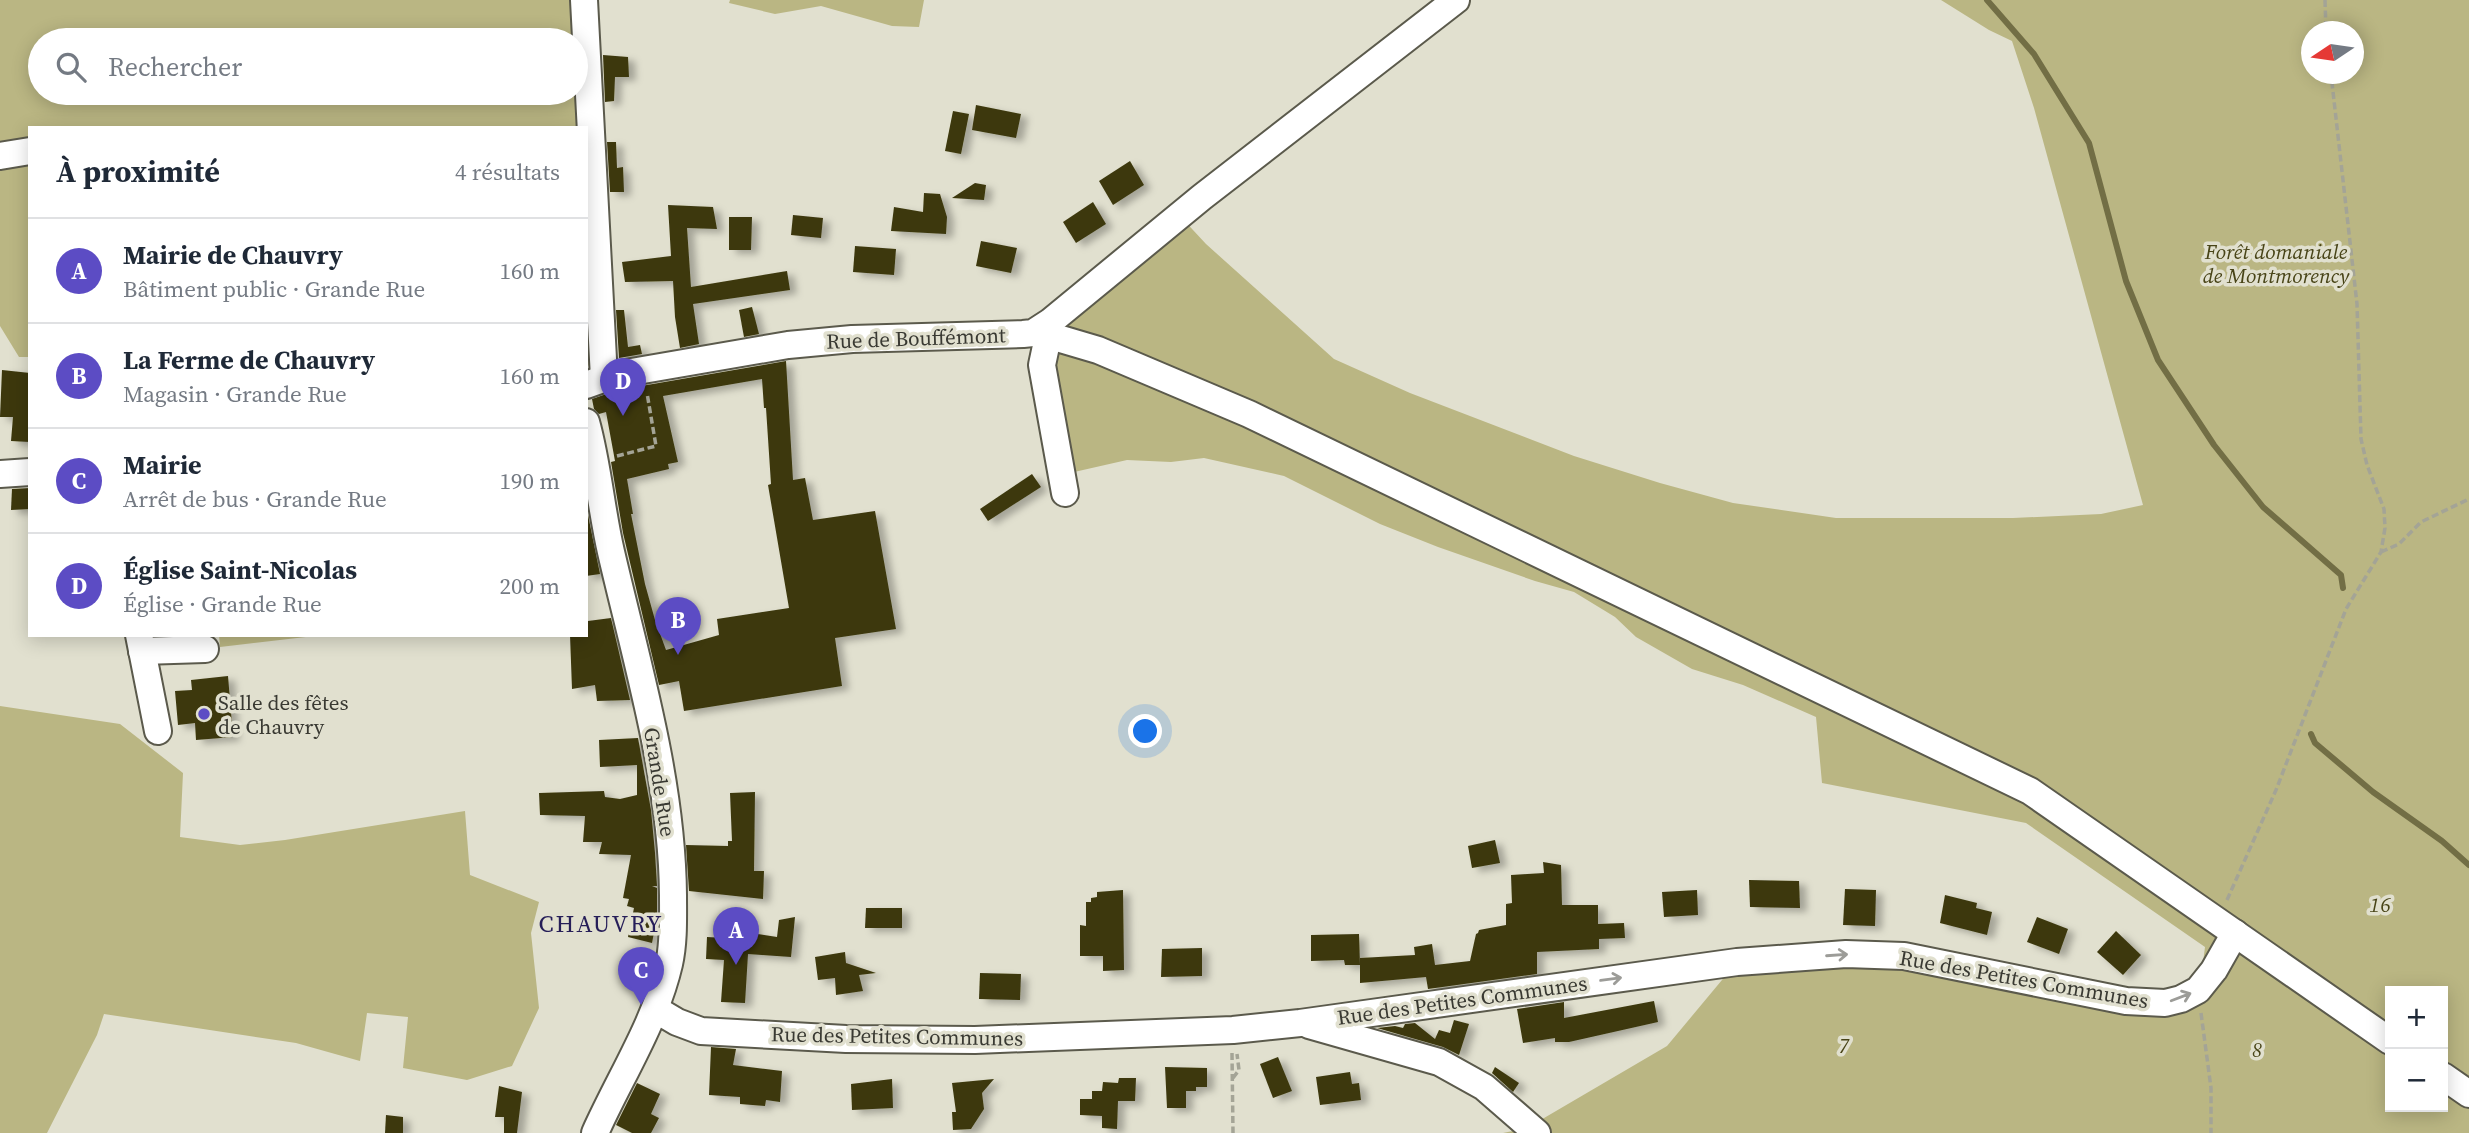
<!DOCTYPE html>
<html lang="fr">
<head>
<meta charset="utf-8">
<style>
	:root { --surface:#fff; --page:#f6f6f7; --text:#1f2937; --muted:#747a83; --line:#e0e1e3; --accent:#5c4cc4 }
	body { margin:0; font-family:"Source Serif 4",serif; background:var(--page); color:var(--text) }
	.controls { position:absolute; right:21px; bottom:21px; display:grid; overflow:hidden; border-radius:0px; box-shadow:0 4px 18px #0003 }
	.controls button { width:63px; height:63px; display:grid; place-items:center; padding:0; border:0; border-bottom:2px solid var(--line); background:var(--surface); color:var(--text); font:35px sans-serif }
	.compass { position:absolute; left:2301px; top:21px; width:63px; height:63px; border-radius:50%; background:var(--surface); box-shadow:0 4px 18px #0003; rotate:257deg }
	.you { position:absolute; left:1146px; top:732px; width:24px; height:24px; margin:-18px; border:5px solid #fff; border-radius:50%; background:#1a73e8; box-shadow:0 0 0 10px #1a73e833 }
	.badge { display:grid; place-items:center; width:46px; height:46px; border-radius:50%; background:var(--accent); color:#fff; font-size:23px; font-weight:700 }
	.pin { position:absolute; translate:-50% -58px; filter:drop-shadow(0 2px 4px #0008) }
	.pin::after { content:''; position:absolute; top:37px; width:24px; height:21px; background:inherit; clip-path:polygon(0 0,100% 0,50% 100%) }
	.list { margin:0; padding:0; list-style:none }
	h2 { display:flex; justify-content:space-between; align-items:center; height:91px; margin:0; padding:0 28px; font-size:30px }
	h2 small { font-size:23px; font-weight:400; color:var(--muted) }
	.list li { display:grid; grid-template-columns:46px 1fr auto; gap:21px; align-items:center; box-sizing:border-box; height:105px; padding:0 28px; border-top:2px solid var(--line) }
	.list b { display:block; font-size:26px; white-space:nowrap }
	.list p { margin:0; font-size:23px; white-space:nowrap; color:var(--muted) }
	.list em { font-size:23px; font-style:normal; color:var(--muted) }
	.icon { flex:none; width:38px; height:38px; fill:none; stroke:currentColor; stroke-width:2; stroke-linecap:round; stroke-linejoin:round }
	.map { position:relative; flex:none; width:2469px; height:1133px; overflow:hidden }
	.search { position:absolute; background:var(--surface); box-shadow:0 4px 18px #0003; left:28px; top:28px; width:560px; height:77px; display:flex; align-items:center; gap:18px; box-sizing:border-box; padding:0 24px; border-radius:38px; color:var(--muted); font-size:26px }
	.panel { position:absolute; background:var(--surface); box-shadow:0 4px 18px #0003; left:28px; top:126px; width:560px; height:511px; border-radius:0px }
	.map>svg:first-child { display:block }
	.green { fill:#bab683; fill-rule:evenodd }
	.lines { fill:none; stroke-linecap:round; stroke-linejoin:round }
	.stream { stroke:#726e45; stroke-width:6 }
	.building { fill:#3c380d; fill-rule:evenodd; filter:url(#shadow) }
	.minor-casing { stroke:#5b5a4c; stroke-width:30 }
	.path { stroke:#a4a496; stroke-width:3.5; stroke-dasharray:7 3.5; stroke-linecap:butt }
	.minor { stroke:#fff; stroke-width:26 }
	.oneway { stroke:#9c9c98 }
	.poi-dot { fill:#5c4cc4; stroke:#e1e0cf; stroke-width:2.5 }
	.labels { text-anchor:middle; dominant-baseline:central; stroke-width:7; stroke-linejoin:round; paint-order:stroke }
	.park-label { font-size:21px; font-style:italic; fill:#484417; stroke:#e1e0cf }
	.street-label { font-size:21px; fill:#393932; stroke:#e1e0cf }
	.poi-label { font-size:21px; fill:#393932; stroke:#e1e0cf; text-anchor:start }
	.quarter-label { font-size:24px; letter-spacing:2px; fill:#261e58; stroke:#e1e0cf }
</style>
</head>
<body>
<div class="map">
<svg width="2469" height="1133" viewBox="0 0 2469 1133">
	<defs>
		<filter id="shadow"><feDropShadow dx="7" dy="4" stdDeviation="3.5" flood-color="#0004"/></filter>
	</defs>
	<rect width="100%" height="100%" fill="#e1e0cf"/>
	<!-- green -->
	<g class="green">
		<path d="M0,0H584L603,351L586,368V128H30V357H19L0,326ZM40,40H576V93H40Z"/>
		<path d="M730,0H924L919,27L892,26L821,6L775,14L729,3Z"/>
		<path d="M1941,0H2469V1133H1503L1527,1128L1667,1046L1737,962L1846,954L2167,1010L2201,978L2205,947L2026,823L1822,783L1816,717L1743,685L1692,669L1636,637L1615,617L1574,592L1535,581L1438,547L1380,524L1284,476L1204,458L1171,462L1127,460L1061,475L1040,333L1180,216L1206,244L1334,359L1410,393L1574,456L1660,483L1733,503L1836,518H2013L2101,514L2143,505L2034,108L2012,41L1989,30ZM2312,32H2354V74H2312ZM2390,991H2443V1107H2390Z"/>
		<path d="M219,635H323L220,647Z"/>
		<path d="M0,706L120,724L183,773L180,837L240,845L285,840L465,811L470,875L539,902L531,933L539,1008L512,1066L467,1080L403,1068L408,1017L367,1013L360,1061L296,1043L104,1014L97,1035L47,1133H0Z"/>
	</g>
	<g class="lines">
		<!-- stream -->
		<g class="stream">
			<path d="M1987,0L2034,54L2089,143L2126,281L2158,360L2214,445L2263,507L2341,575L2343,588"/>
			<path d="M2311,734L2315,743L2373,792L2442,841L2469,865"/>
		</g>
	</g>
	<!-- building -->
	<g class="building">
		<path d="M603,55L628,57L629,77H615L614,101L605,102Z"/>
		<path d="M976,105L1021,114L1016,138L972,130Z"/>
		<path d="M953,111L969,114L961,154L945,151Z"/>
		<path d="M607,142H616L617,168L623,167L624,192H610Z"/>
		<path d="M1130,161L1144,185L1113,205L1099,181Z"/>
		<path d="M975,183L986,185L984,200L952,198Z"/>
		<path d="M924,193L940,194L947,217L946,234L891,231L894,207L923,212Z"/>
		<path d="M1093,202L1106,224L1076,243L1063,222Z"/>
		<path d="M668,205L713,207L717,229L687,228L691,287L787,271L790,290L693,304L699,344L680,348L675,317L673,281L625,282L622,262L671,256Z"/>
		<path d="M793,215L823,218L821,238L791,235Z"/>
		<path d="M729,217H752L751,250H729Z"/>
		<path d="M981,241L1017,248L1011,273L976,266Z"/>
		<path d="M855,246L896,249L894,275L853,272Z"/>
		<path d="M752,307L759,334L744,337L739,310Z"/>
		<path d="M616,310H624L628,347L640,345L642,354L619,358Z"/>
		<path d="M786,361L793,480L805,478L813,520L875,511L896,629L835,638L842,686L684,711L679,681L659,685L623,533L611,462L615,461L606,412L599,414L594,409L592,399L618,390ZM762,379L764,408H766L771,484L768,485L789,608L717,619L719,635L666,650L655,620L645,584L631,514H633L627,479L669,469L668,464L678,462L663,396Z"/>
		<path d="M2,370L30,373V442L11,441L13,417H0Z"/>
		<path d="M1032,474L1041,487L988,521L980,509Z"/>
		<path d="M30,488V509L11,510L12,489Z"/>
		<path d="M586,505L600,574L586,576Z"/>
		<path d="M611,618L630,700L597,701L595,685L572,689L570,635H588V621Z"/>
		<path d="M228,676L233,737L196,740L195,723L178,725L175,691L192,690L191,680Z"/>
		<path d="M638,738L651,810L655,853L657,886H652L657,888V917L652,943L628,937L634,908L627,906L629,899L623,898L631,855L599,854L602,842H583L585,816L540,815L539,793L604,791L605,797L620,799L637,795V765L600,767L599,740Z"/>
		<path d="M755,792L754,871H764L763,899L689,891L686,845L728,846V841H732L730,793Z"/>
		<path d="M1495,840L1500,863L1472,868L1468,846Z"/>
		<path d="M1543,862L1561,865L1562,905H1598V924L1624,923L1625,938L1599,939V949L1537,952V974L1428,989L1426,977L1360,983V958L1415,955L1414,947L1432,944L1435,965L1470,961L1476,934L1478,933L1479,930L1506,925V904L1512,903L1511,875L1544,873Z"/>
		<path d="M1749,880L1799,881L1800,908L1750,907Z"/>
		<path d="M1845,889L1876,890L1875,926L1843,925Z"/>
		<path d="M1123,890L1124,970L1103,971V956H1080V925L1086,926V902H1091V898L1097,897V892Z"/>
		<path d="M1697,890L1698,915L1664,917L1662,892Z"/>
		<path d="M1945,895L1977,903L1976,908L1992,912L1987,935L1940,923Z"/>
		<path d="M866,908H902V928H865Z"/>
		<path d="M795,917L791,957L748,954L745,1003L721,1002L724,960L706,959L707,937L725,938V935L741,923L745,932L777,937L779,920Z"/>
		<path d="M2037,917L2068,929L2059,954L2027,942Z"/>
		<path d="M2116,931L2141,955L2123,975L2097,952Z"/>
		<path d="M1359,934L1360,965H1345L1344,960L1311,961V935Z"/>
		<path d="M1202,948V976L1161,977L1162,949Z"/>
		<path d="M845,952L846,963L876,973L859,975L863,991L836,995L835,978L818,980L815,957Z"/>
		<path d="M980,973L1021,974L1020,1000L979,999Z"/>
		<path d="M1654,1001L1658,1022L1569,1042H1555V1038L1523,1043L1517,1009L1564,1002V1018Z"/>
		<path d="M1454,1020L1469,1024L1459,1055L1443,1047L1377,1028L1395,1026L1403,1028L1405,1024L1415,1023L1435,1039L1439,1030L1450,1033Z"/>
		<path d="M711,1047L736,1049L733,1065L782,1071L780,1102L766,1100L765,1106L740,1104V1097L709,1095Z"/>
		<path d="M1278,1057L1292,1091L1273,1098L1260,1064Z"/>
		<path d="M1165,1067L1207,1068V1087H1196V1091H1186V1108H1167Z"/>
		<path d="M1495,1067L1519,1083L1513,1092L1492,1073Z"/>
		<path d="M1350,1072L1352,1084L1359,1083L1361,1100L1320,1105L1316,1077Z"/>
		<path d="M1119,1078H1136L1135,1101H1118L1117,1129L1102,1128V1116L1080,1115V1099H1092V1091H1102L1103,1082L1118,1083Z"/>
		<path d="M892,1079L893,1108L852,1110L851,1084Z"/>
		<path d="M994,1079L982,1093L984,1109L971,1129L953,1130L952,1112H956L952,1083Z"/>
		<path d="M637,1083L660,1094L651,1114L659,1118L651,1133H632L616,1125Z"/>
		<path d="M499,1086L522,1092L517,1133H504V1117H495Z"/>
		<path d="M386,1115L403,1117V1133H385Z"/>
	</g>
	<g class="lines">
		<!-- minor casing -->
		<g class="minor-casing">
			<g id="minor">
				<path d="M584,0L604,378"/>
				<path d="M0,156L30,151"/>
				<path d="M1042,328L1054,337L1098,350L1249,414L2030,791L2390,1041"/>
				<path d="M1042,328L1046,346L1042,365L1065,493"/>
				<path d="M586,385L614,375L788,345L852,339L1023,334L1033,333L1050,322L1202,197L1456,0"/>
				<path d="M586,422C598,465 601,509 611,552C637,664 672,779 673,895C673,917 674,942 669,964C655,1024 620,1077 595,1133"/>
				<path d="M0,474L30,472"/>
				<path d="M139,635L158,731"/>
				<path d="M142,651L205,649"/>
				<path d="M655,1009L677,1022L701,1031L846,1039L975,1040L1233,1030L1300,1023L1737,962L1846,954L1904,956L2126,1001L2165,1003L2181,999L2198,990L2214,970L2235,933"/>
				<path d="M1309,1025L1439,1062L1484,1087L1537,1133"/>
				<path d="M2443,1076L2469,1094"/>
			</g>
		</g>
		<!-- path -->
		<g class="path">
			<path d="M2325,0L2326,32"/>
			<path d="M617,456L656,446L647,393"/>
			<path d="M2381,552L2399,544L2421,522L2469,499"/>
			<path d="M2227,900L2276,790L2346,609L2381,552L2385,528L2384,509L2367,465L2361,439L2357,304L2331,74"/>
			<path d="M2201,1013L2211,1088V1133"/>
			<path d="M1232,1053L1233,1133"/>
			<path d="M1233,1078L1239,1070L1237,1054"/>
		</g>
		<!-- minor -->
		<use href="#minor" class="minor"/>
	</g>
	<!-- one-way arrows -->
	<defs><path id="oneway-shaft" d="M-6 0H5M1.5-3L5.5 0L1.5 3" fill="none" stroke-width="1.6" stroke-linecap="round" stroke-linejoin="round" transform="scale(1.75)"/></defs>
	<g class="oneway">
		<use href="#oneway-shaft" transform="translate(1837 955) rotate(-4)"/>
		<use href="#oneway-shaft" transform="translate(1611 979) rotate(-8)"/>
		<use href="#oneway-shaft" transform="translate(2181 997) rotate(-21)"/>
	</g>
	<!-- markers -->
	<circle class="poi-dot" cx="204" cy="714" r="7"/>
	<g class="labels">
		<!-- park labels -->
		<g class="park-label">
			<text x="2276" y="251">Forêt domaniale<tspan x="2276" dy="24">de Montmorency</tspan></text>
			<text x="2380" y="904">16</text>
			<text x="1844" y="1045">7</text>
			<text x="2257" y="1049">8</text>
		</g>
		<!-- street labels -->
		<g class="street-label">
			<text transform="translate(916 338) rotate(-2)">Rue de Bouffémont</text>
			<text transform="translate(660 782) rotate(81)">Grande Rue</text>
			<text transform="translate(2024 979) rotate(10)">Rue des Petites Communes</text>
			<text transform="translate(1462 1000) rotate(-8)">Rue des Petites Communes</text>
			<text transform="translate(897 1036) rotate(1)">Rue des Petites Communes</text>
		</g>
		<!-- poi labels -->
		<g class="poi-label">
			<text x="218" y="702">Salle des fêtes<tspan x="218" dy="24">de Chauvry</tspan></text>
		</g>
		<!-- quarter labels -->
		<g class="quarter-label">
			<text x="601" y="923">CHAUVRY</text>
		</g>
	</g>
</svg>
<div class="controls">
<button>+</button>
<button>−</button>
</div>
<svg class="compass" viewBox="-18 -18 36 36"><path d="M0-13l5 13h-10z" fill="#e53935"/><path d="M0 13l5-13h-10z" fill="#747a83"/></svg>
<div class="you"></div>
<div class="pin badge" style="left:736px;top:965px">A</div>
<div class="pin badge" style="left:678px;top:655px">B</div>
<div class="pin badge" style="left:641px;top:1005px">C</div>
<div class="pin badge" style="left:623px;top:416px">D</div>
<div class="search"><svg class="icon" aria-label="search" viewBox="0 0 24 24"><circle cx="10" cy="10" r="6"/><path d="M15 15l6 6"/></svg>Rechercher</div>
<section class="panel">
<h2>À proximité<small>4 résultats</small></h2>
<ul class="list">
<li><span class="badge">A</span><div><b>Mairie de Chauvry</b><p>Bâtiment public · Grande Rue</p></div><em>160 m</em></li>
<li><span class="badge">B</span><div><b>La Ferme de Chauvry</b><p>Magasin · Grande Rue</p></div><em>160 m</em></li>
<li><span class="badge">C</span><div><b>Mairie</b><p>Arrêt de bus · Grande Rue</p></div><em>190 m</em></li>
<li><span class="badge">D</span><div><b>Église Saint-Nicolas</b><p>Église · Grande Rue</p></div><em>200 m</em></li>
</ul>
</section>
</div>
</body>
</html>
